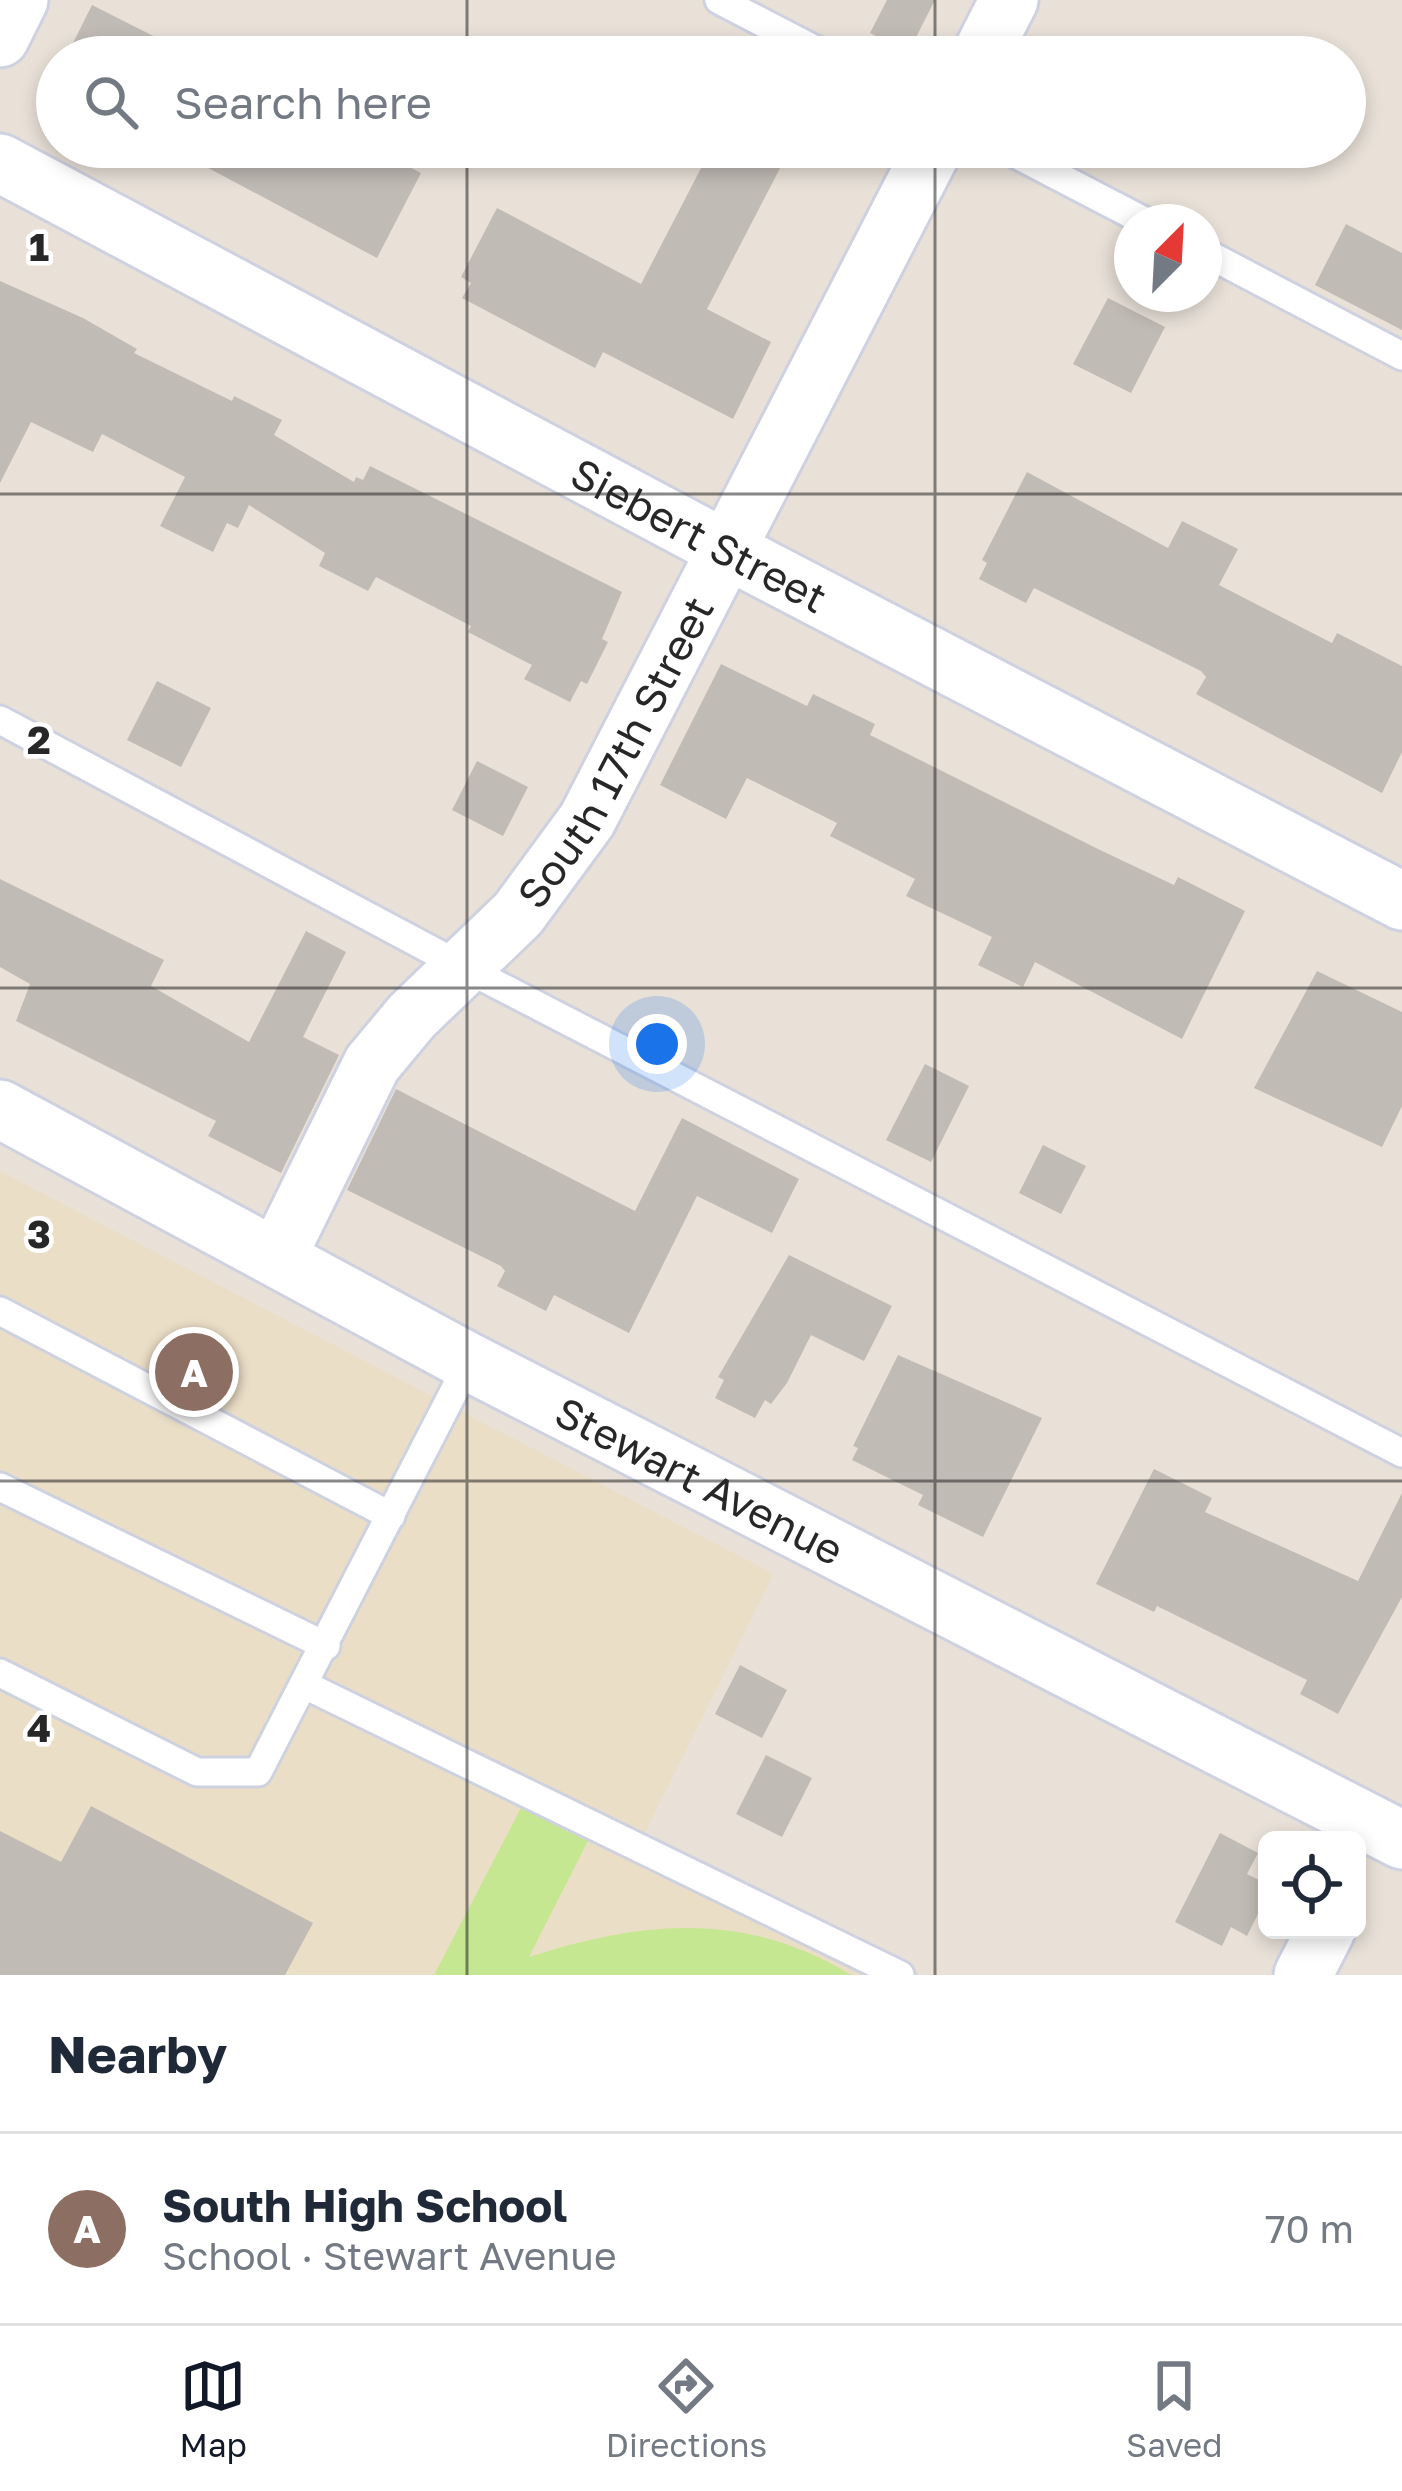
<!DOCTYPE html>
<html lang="en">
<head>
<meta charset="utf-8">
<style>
	:root { --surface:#fff; --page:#f2f2f3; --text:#1f2937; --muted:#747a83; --line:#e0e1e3; --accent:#111827 }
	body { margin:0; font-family:"Golos Text",sans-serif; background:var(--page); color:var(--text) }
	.controls { position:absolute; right:36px; bottom:36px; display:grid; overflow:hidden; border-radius:18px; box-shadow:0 6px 18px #0003 }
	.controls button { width:108px; height:108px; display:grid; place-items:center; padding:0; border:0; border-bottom:3px solid var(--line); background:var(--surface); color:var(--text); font:60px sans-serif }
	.compass { position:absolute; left:1114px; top:204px; width:108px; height:108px; border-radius:50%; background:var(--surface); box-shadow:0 6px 18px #0003; rotate:24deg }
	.you { position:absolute; left:657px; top:1044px; width:42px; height:42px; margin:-30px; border:9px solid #fff; border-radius:50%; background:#1a73e8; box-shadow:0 0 0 18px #1a73e833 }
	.badge { display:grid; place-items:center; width:78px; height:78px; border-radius:50%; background:var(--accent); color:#fff; font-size:39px; font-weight:700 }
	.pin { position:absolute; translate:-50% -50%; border:6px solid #fff; box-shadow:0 3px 12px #0006 }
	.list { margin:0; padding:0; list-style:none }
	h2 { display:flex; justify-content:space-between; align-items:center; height:156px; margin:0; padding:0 48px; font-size:51px }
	h2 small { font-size:39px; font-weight:400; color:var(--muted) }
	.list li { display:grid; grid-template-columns:78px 1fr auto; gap:36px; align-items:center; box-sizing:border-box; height:192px; padding:0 48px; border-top:3px solid var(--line) }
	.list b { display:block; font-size:45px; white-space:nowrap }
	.list p { margin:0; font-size:39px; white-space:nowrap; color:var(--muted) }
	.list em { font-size:39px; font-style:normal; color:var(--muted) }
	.icon { flex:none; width:66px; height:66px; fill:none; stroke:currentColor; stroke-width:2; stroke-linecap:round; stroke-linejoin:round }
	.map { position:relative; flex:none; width:1402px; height:1975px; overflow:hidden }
	.search { position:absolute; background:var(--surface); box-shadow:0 6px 18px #0003; left:36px; right:36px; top:36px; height:132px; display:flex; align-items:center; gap:30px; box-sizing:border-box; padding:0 42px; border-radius:66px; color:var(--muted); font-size:45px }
	.sheet { height:348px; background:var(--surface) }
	nav { display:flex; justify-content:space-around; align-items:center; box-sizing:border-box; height:168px; border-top:3px solid var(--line); background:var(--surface); font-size:33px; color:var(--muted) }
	nav a { display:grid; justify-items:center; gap:6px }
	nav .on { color:var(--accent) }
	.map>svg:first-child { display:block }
	.education { fill:#ebdec7 }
	.pitch { fill:#c6e791 }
	.building { fill:#c1bbb5 }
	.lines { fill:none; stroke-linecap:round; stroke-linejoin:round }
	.service-casing { stroke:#ced2e0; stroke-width:33 }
	.minor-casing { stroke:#ced2e0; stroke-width:63 }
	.service { stroke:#fff; stroke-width:27 }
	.minor { stroke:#fff; stroke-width:57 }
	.grid { fill:none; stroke:#272727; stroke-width:3; stroke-opacity:0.55 }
	.labels { text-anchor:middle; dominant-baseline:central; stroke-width:9; stroke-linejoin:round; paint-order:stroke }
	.street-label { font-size:42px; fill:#272727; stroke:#fff }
	.grid-label { font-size:39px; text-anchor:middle; font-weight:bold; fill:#272727; stroke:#fff; stroke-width:9; stroke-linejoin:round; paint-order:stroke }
</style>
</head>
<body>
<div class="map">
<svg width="1402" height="1975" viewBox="0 0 1402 1975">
	<rect width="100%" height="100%" fill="#e9e1d8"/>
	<!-- education -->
	<path class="education" d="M0,1171L774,1574L635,1853L865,1975H0Z"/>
	<!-- pitch -->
	<path class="pitch" d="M524,1802L591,1835L529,1957C641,1921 745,1910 851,1975H434Z"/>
	<!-- building -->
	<g class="building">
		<path d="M887,0H935L908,53L870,33Z"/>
		<path d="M92,5L195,57H66Z"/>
		<path d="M169,147H370L421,173L377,258Z"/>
		<path d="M712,147H791L707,309L771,342L733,419L603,352L595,368L462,298L471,283L461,277L497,208L641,284Z"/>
		<path d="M1346,224L1402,253V330L1315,285Z"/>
		<path d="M0,281L83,318L137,349L134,353L232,401L234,396L282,420L274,435L354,482L356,477L363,480L370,466L622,592L602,639L608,642L587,684L581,681L570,702L524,679L532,665L468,632L471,626L376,577L368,591L319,566L325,553L249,505L238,528L227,523L213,552L160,526L185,477L102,434L93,452L31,422L0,483Z"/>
		<path d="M1108,298L1165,327L1131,393L1073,364Z"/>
		<path d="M1027,472L1168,548L1182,521L1238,549L1219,585L1332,643L1337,633L1402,666V752L1382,793L1196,694L1206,677L1201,671L1034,588L1026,603L979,579L987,563L982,560Z"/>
		<path d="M721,664L807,706L813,694L875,724L870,735L1100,850L1174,885L1178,877L1245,911L1182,1039L1035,962L1023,987L978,965L992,937L906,896L915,879L830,836L837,823L747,778L726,819L660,785Z"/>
		<path d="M157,681L211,708L181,767L127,740Z"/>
		<path d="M477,761L528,787L503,836L452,810Z"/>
		<path d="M0,879L164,960L151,986L249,1042L306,931L346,952L303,1037L339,1055L281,1173L208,1136L216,1121L16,1021L30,984L0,967Z"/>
		<path d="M1317,971L1402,1012V1106L1382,1147L1254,1088Z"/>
		<path d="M925,1064L969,1086L931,1162L886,1140Z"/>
		<path d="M396,1089L635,1211L682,1118L799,1179L772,1233L697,1196L629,1333L554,1295L546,1311L497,1286L505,1271L501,1266L347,1190Z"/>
		<path d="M1043,1145L1086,1166L1061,1214L1019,1193Z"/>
		<path d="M789,1255L892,1306L864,1361L811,1335L787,1383L771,1404L765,1400L755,1418L715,1398L724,1380L718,1377Z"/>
		<path d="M898,1355L1042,1418L983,1537L918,1505L923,1495L852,1460L858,1448L853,1446Z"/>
		<path d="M1154,1469L1212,1498L1205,1512L1358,1581L1402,1493V1597L1338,1714L1300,1694L1307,1680L1157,1606L1154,1612L1096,1584Z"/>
		<path d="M740,1665L787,1690L762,1738L715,1714Z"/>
		<path d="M766,1755L812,1778L782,1837L736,1814Z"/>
		<path d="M91,1806L313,1923L285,1975H0V1831L61,1862Z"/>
		<path d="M1220,1833L1258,1853L1247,1874L1267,1884V1896L1247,1936L1231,1927L1222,1946L1175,1922Z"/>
	</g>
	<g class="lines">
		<!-- service casing -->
		<g class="service-casing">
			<g id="service">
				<path d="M719,0L829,57"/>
				<path d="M1002,147L1146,222"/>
				<path d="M1204,252L1402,356"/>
				<path d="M0,720L463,967L1402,1453"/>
				<path d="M0,1311L391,1516"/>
				<path d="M0,1487L326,1646"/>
				<path d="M0,1673L197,1772H258L469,1362"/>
				<path d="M305,1685L900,1975"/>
			</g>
		</g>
		<!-- minor casing -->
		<g class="minor-casing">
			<g id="minor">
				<path d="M0,38L19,0"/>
				<path d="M980,57L1009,0"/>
				<path id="s1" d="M0,163L727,550L1402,901"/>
				<path id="s2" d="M0,1109L469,1362L1402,1840"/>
				<path id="s3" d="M278,1255L372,1064L412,1016L518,914L587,820L934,147"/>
				<path d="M1303,1975L1326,1930"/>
			</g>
		</g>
		<!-- service -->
		<use href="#service" class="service"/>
		<!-- minor -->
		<use href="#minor" class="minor"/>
	</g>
	<!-- grid -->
	<path class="grid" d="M467,0V57M935,0V57M467,147V1975M935,147V1975M0,494H1402M0,988H1402M0,1481H1402"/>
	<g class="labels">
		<!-- street labels -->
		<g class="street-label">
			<text stroke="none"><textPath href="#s1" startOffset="792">Siebert Street</textPath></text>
			<text stroke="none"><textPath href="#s3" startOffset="612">South 17th Street</textPath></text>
			<text stroke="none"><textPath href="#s2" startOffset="792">Stewart Avenue</textPath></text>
		</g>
	</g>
	<g class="grid-label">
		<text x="39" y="261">1</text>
		<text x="39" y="754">2</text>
		<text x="39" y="1248">3</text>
		<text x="39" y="1742">4</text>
	</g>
</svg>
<div class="controls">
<button><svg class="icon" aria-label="locate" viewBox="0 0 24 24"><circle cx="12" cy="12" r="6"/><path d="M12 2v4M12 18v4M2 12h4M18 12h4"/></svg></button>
</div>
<svg class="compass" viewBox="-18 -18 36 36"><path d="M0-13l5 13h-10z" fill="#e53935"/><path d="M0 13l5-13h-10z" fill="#747a83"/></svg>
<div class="you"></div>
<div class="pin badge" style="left:194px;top:1372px;background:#8d6e63">A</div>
<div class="search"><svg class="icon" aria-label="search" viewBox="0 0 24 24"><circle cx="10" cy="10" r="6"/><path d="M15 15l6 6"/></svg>Search here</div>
</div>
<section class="sheet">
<h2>Nearby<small></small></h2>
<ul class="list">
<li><span class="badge" style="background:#8d6e63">A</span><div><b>South High School</b><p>School · Stewart Avenue</p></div><em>70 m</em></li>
</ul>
</section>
<nav>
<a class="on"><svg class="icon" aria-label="map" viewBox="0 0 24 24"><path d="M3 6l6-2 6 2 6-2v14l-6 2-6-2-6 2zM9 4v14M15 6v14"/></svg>Map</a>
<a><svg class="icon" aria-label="directions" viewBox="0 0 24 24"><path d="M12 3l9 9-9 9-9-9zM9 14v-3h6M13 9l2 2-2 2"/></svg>Directions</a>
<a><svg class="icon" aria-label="saved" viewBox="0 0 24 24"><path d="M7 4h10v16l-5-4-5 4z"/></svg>Saved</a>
</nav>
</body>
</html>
